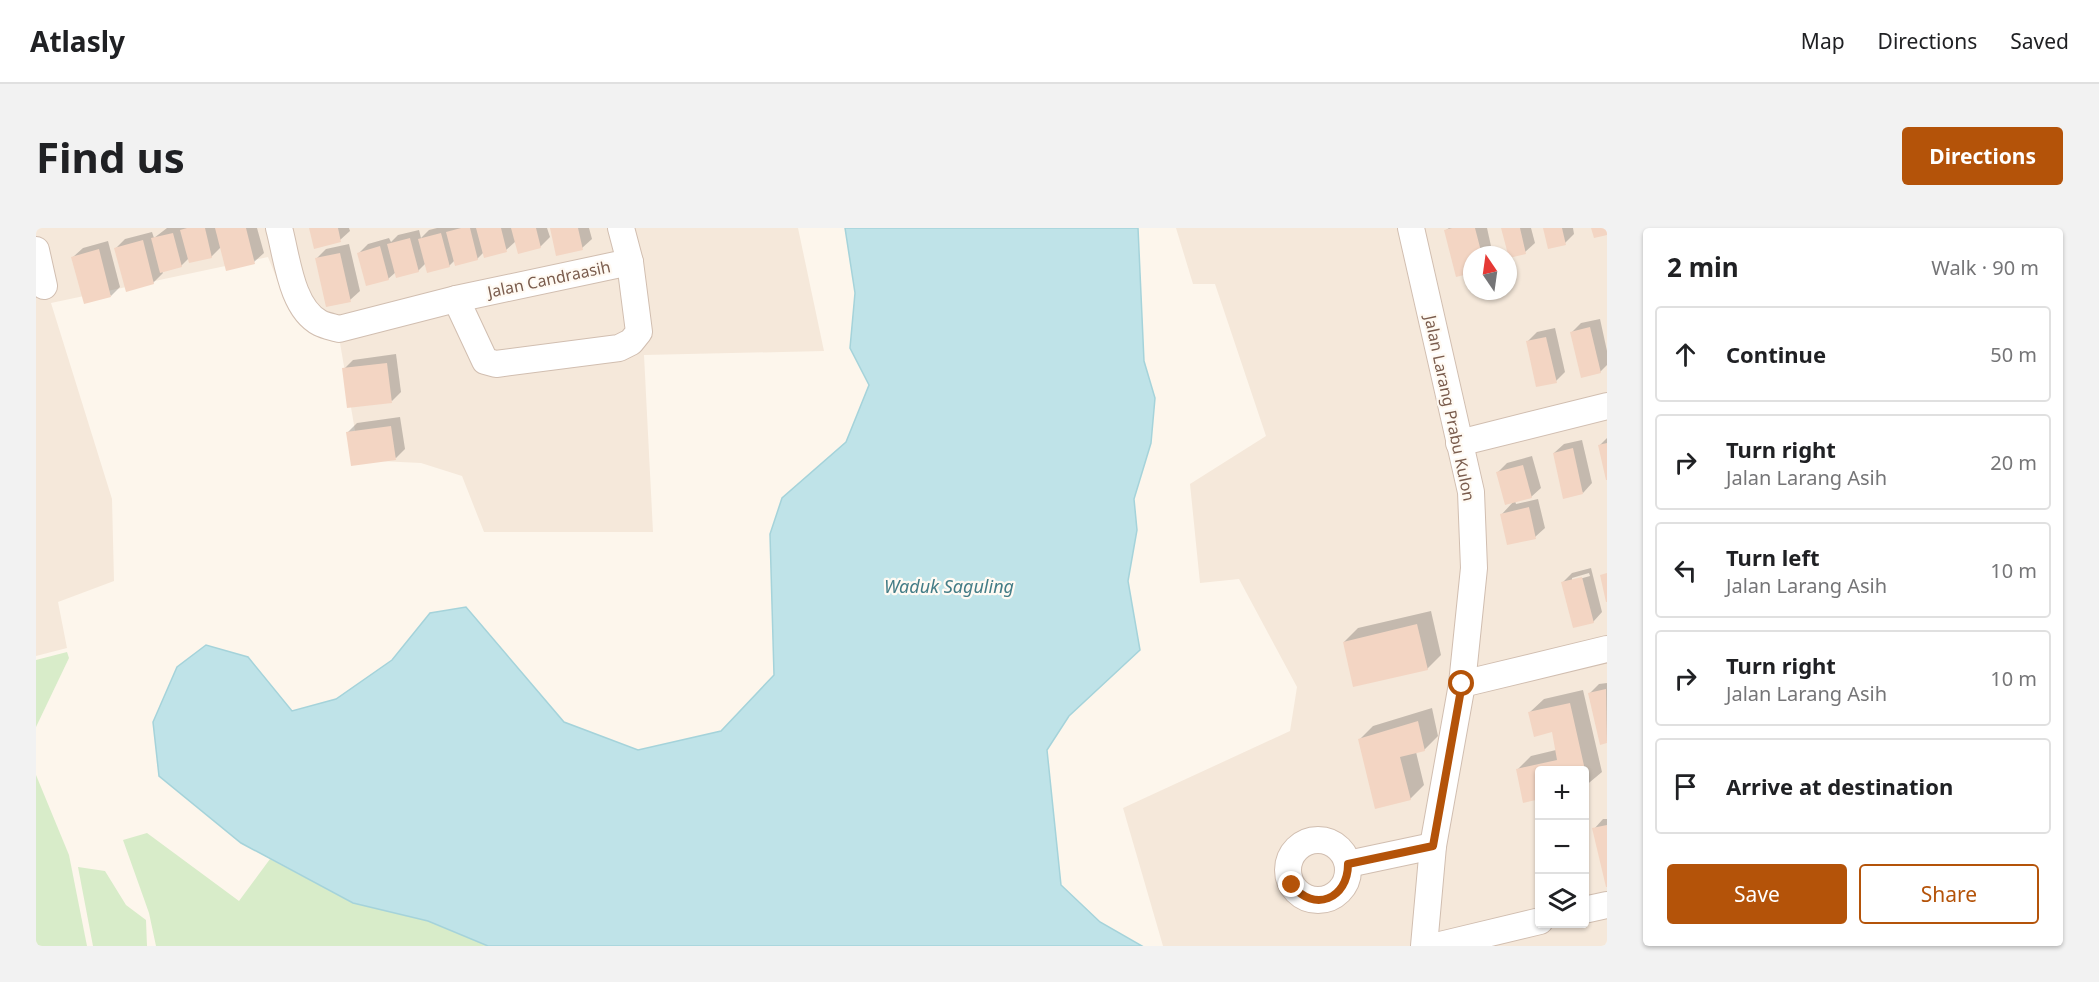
<!DOCTYPE html>
<html lang="en">
<head>
<meta charset="utf-8">
<style>
	:root { --surface:#fff; --page:#f2f2f2; --text:#202124; --muted:#757577; --line:#e0e0e0; --accent:#b45309 }
	body { margin:0; font-family:"Noto Sans",sans-serif; background:var(--page); color:var(--text) }
	.controls { position:absolute; right:18px; bottom:18px; display:grid; overflow:hidden; border-radius:6px; box-shadow:0 2px 4px #0004 }
	.controls button { width:54px; height:54px; display:grid; place-items:center; padding:0; border:0; border-bottom:2px solid var(--line); background:var(--surface); color:var(--text); font:30px sans-serif }
	.compass { position:absolute; left:1427px; top:18px; width:54px; height:54px; border-radius:50%; background:var(--surface); box-shadow:0 2px 4px #0004; rotate:347deg }
	.stop { position:absolute; width:18px; height:18px; margin:-14px; border:4px solid #b45309; border-radius:50%; background:#fff }
	.stop.end { background:#b45309; border-color:#fff; box-shadow:0 2px 6px #0008 }
	.list { margin:0; padding:0; list-style:none }
	h2 { display:flex; justify-content:space-between; align-items:center; height:78px; margin:0; padding:0 24px; font-size:26px }
	h2 small { font-size:20px; font-weight:400; color:var(--muted) }
	.list li { display:grid; grid-template-columns:39px 1fr auto; gap:18px; align-items:center; box-sizing:border-box; height:96px; margin:0 12px 12px; padding:0 12px; border:2px solid var(--line); border-radius:6px }
	.list b { display:block; font-size:22px; white-space:nowrap }
	.list p { margin:0; font-size:20px; white-space:nowrap; color:var(--muted) }
	.list em { font-size:20px; font-style:normal; color:var(--muted) }
	.actions { display:flex; gap:12px; padding:18px 24px }
	.actions a { flex:1; padding:14px 0; border:2px solid var(--accent); border-radius:6px; text-align:center; font-size:21px; color:var(--accent) }
	.actions .main { background:var(--accent); color:#fff }
	.icon { flex:none; width:33px; height:33px; fill:none; stroke:currentColor; stroke-width:2; stroke-linecap:round; stroke-linejoin:round }
	.map { position:relative; flex:none; width:1571px; height:718px; overflow:hidden; border-radius:6px }
	header { display:flex; align-items:center; gap:36px; box-sizing:border-box; height:84px; padding:0 30px; background:var(--surface); border-bottom:2px solid var(--line) }
	header strong { font-size:28px }
	nav { display:flex; gap:33px; margin-inline-start:auto; font-size:21px }
	.intro { display:flex; align-items:center; justify-content:space-between; box-sizing:border-box; height:144px; padding:0 36px }
	h1 { margin:0; font-size:42px }
	.button { padding:15px 27px; border-radius:6px; background:var(--accent); color:#fff; font-size:21px; font-weight:700 }
	main { display:flex; gap:36px; padding:0 36px }
	aside { flex:1; background:var(--surface); border-radius:6px; box-shadow:0 2px 4px #0004 }
	.map>svg:first-child { display:block }
	.residential { fill:#f5e8da; fill-rule:evenodd }
	.green { fill:#d8ecc9 }
	.water { fill:#bfe3e8; stroke:#a5d3da; stroke-width:1.5 }
	.shadow { fill:#0003; fill-rule:evenodd }
	.building { fill:#f3d5c3 }
	.lines { fill:none; stroke-linecap:round; stroke-linejoin:round }
	.minor-casing { stroke:#d1beb0; stroke-width:28 }
	.minor { stroke:#fff; stroke-width:26 }
	.route { stroke:#b45309; stroke-width:8 }
	.labels { text-anchor:middle; dominant-baseline:central; stroke-width:4.5; stroke-linejoin:round; paint-order:stroke }
	.street-label { font-size:16px; fill:#7a5c4d; stroke:#fffaf3 }
	.water-label { font-size:18px; font-style:italic; fill:#437c86; stroke:#fffaf3 }
</style>
</head>
<body>
<header>
<strong>Atlasly</strong>
<nav><a>Map</a><a>Directions</a><a>Saved</a></nav>
</header>
<div class="intro"><h1>Find us</h1><a class="button">Directions</a></div>
<main>
<div class="map">
<svg width="1571" height="718" viewBox="0 0 1571 718">
	<rect width="100%" height="100%" fill="#fdf6ec"/>
	<!-- residential -->
	<g class="residential">
		<path d="M0,0H762L788,123L608,127L617,304H448L426,248L385,235L324,232L304,115L255,86L232,29L15,75L76,271L78,353L22,374L31,420L0,428Z"/>
		<path d="M1140,0H1571V718H1127L1087,580L1254,503L1261,459L1203,351L1164,355L1154,256L1230,208L1179,56H1157ZM1436,27H1472V63H1436ZM1504,542H1548V696H1504Z"/>
	</g>
	<!-- green -->
	<g class="green">
		<path d="M31,424L33,430L0,499V432Z"/>
		<path d="M0,547L33,627L51,718H0Z"/>
		<path d="M111,605L203,673L234,631L317,675L392,693L452,718H120L113,685L87,612Z"/>
		<path d="M42,639L69,643L90,677L110,692L111,718H57Z"/>
	</g>
	<!-- water -->
	<path class="water" d="M809,0H1102L1108,133L1119,170L1115,215L1098,271L1101,302L1092,353L1104,422L1033,488L1011,522L1025,657L1064,694L1106,718H452L392,693L317,675L205,615L123,548L117,494L141,439L170,417L212,429L256,483L300,471L356,432L394,385L430,379L528,494L602,522L685,503L738,447L734,306L746,270L810,214L833,157L814,120L819,65Z"/>
	<!-- shadow -->
	<g class="shadow">
		<path d="M131,0H221L228,25L218,34L185,19L175,29L153,30L145,38L126,43L127,45L117,55L80,20L89,11L116,4L118,10Z"/>
		<path d="M274,0H313L314,3L304,12Z"/>
		<path d="M401,0H511L514,9L504,19L480,13L470,22L448,24L441,31L419,32L413,38L390,35L382,43L360,44L352,51L323,25L332,16L353,10L355,14L362,7L383,2L385,10L393,2Z"/>
		<path d="M515,0H553L556,11L546,20Z"/>
		<path d="M1413,0H1451L1457,27H1436L1410,2Z"/>
		<path d="M1467,0H1495L1499,15L1489,24Z"/>
		<path d="M1509,0H1537L1538,6L1529,15Z"/>
		<path d="M72,13L84,59L75,68L37,29L47,20Z"/>
		<path d="M313,16L324,63L314,72L280,31L290,21Z"/>
		<path d="M1564,91L1571,123V137L1564,144L1536,104L1545,95Z"/>
		<path d="M1519,100L1529,144L1520,153L1491,114L1501,104Z"/>
		<path d="M360,126L365,164L356,173L308,141L317,132Z"/>
		<path d="M364,189L369,221L360,230L311,205L321,195Z"/>
		<path d="M1571,210V249L1564,217Z"/>
		<path d="M1546,212L1556,255L1547,265L1518,225L1528,216Z"/>
		<path d="M1496,228L1505,260L1495,269L1479,273L1480,276L1502,271L1509,300L1499,309L1466,286L1478,273L1462,244L1471,235Z"/>
		<path d="M1555,340L1566,384L1557,394L1527,354L1536,345ZM1553,345L1554,348L1536,353V350Z"/>
		<path d="M1395,383L1405,427L1391,441L1308,414L1322,400Z"/>
		<path d="M1571,455V513L1565,515L1553,466L1563,456Z"/>
		<path d="M1547,462L1566,544L1548,559V542H1481L1495,528L1520,522L1517,502L1494,484L1508,471Z"/>
		<path d="M1396,480L1402,508L1388,522L1380,524L1388,557L1374,571L1323,512L1337,498Z"/>
		<path d="M1567,591H1571V655L1558,601Z"/>
	</g>
	<!-- building -->
	<g class="building">
		<path d="M151,0H169L176,30L153,35L144,2Z"/>
		<path d="M179,0H210L219,36L190,43Z"/>
		<path d="M273,0H302L305,14L278,21Z"/>
		<path d="M425,0H434L442,32L419,38L410,4Z"/>
		<path d="M440,0H465L471,24L448,30Z"/>
		<path d="M475,0H500L505,20L482,26Z"/>
		<path d="M514,0H542L547,22L520,28Z"/>
		<path d="M1416,0H1439L1446,27H1436V45L1420,49L1408,2Z"/>
		<path d="M1465,0H1484L1490,26L1473,30Z"/>
		<path d="M1507,0H1526L1530,17L1512,21Z"/>
		<path d="M1555,0H1571V7L1558,10Z"/>
		<path d="M137,5L146,39L124,45L115,10Z"/>
		<path d="M405,5L414,39L391,45L382,11Z"/>
		<path d="M374,10L383,44L360,50L351,16Z"/>
		<path d="M107,12L118,56L90,64L78,20Z"/>
		<path d="M344,18L353,52L330,58L321,25Z"/>
		<path d="M63,21L75,69L48,76L35,29Z"/>
		<path d="M304,25L315,74L290,79L279,30Z"/>
		<path d="M1554,99L1565,145L1545,150L1534,104Z"/>
		<path d="M1510,109L1521,155L1500,159L1490,113Z"/>
		<path d="M351,135L356,175L311,180L306,140Z"/>
		<path d="M355,198L360,232L315,238L310,204Z"/>
		<path d="M1571,215V252H1570L1562,217Z"/>
		<path d="M1537,220L1547,266L1527,271L1517,225Z"/>
		<path d="M1487,237L1496,270L1469,277L1460,244Z"/>
		<path d="M1493,279L1500,311L1471,317L1464,286Z"/>
		<path d="M1571,345V374H1570L1564,347Z"/>
		<path d="M1546,349L1558,395L1537,400L1525,354Z"/>
		<path d="M1381,396L1392,442L1317,459L1307,414Z"/>
		<path d="M1570,461L1571,515L1564,517L1552,465Z"/>
		<path d="M1534,475L1549,542H1504V571L1487,575L1480,541L1521,532L1516,504L1498,509L1492,484Z"/>
		<path d="M1382,493L1389,523L1364,529L1375,572L1339,581L1322,511Z"/>
		<path d="M1571,597V659H1570L1556,600Z"/>
	</g>
	<g class="lines">
		<!-- minor casing -->
		<g class="minor-casing">
			<g id="minor">
				<path d="M243,0C251,29 255,80 284,95C290,98 297,99 303,101L420,71L594,34"/>
				<path d="M1375,0L1435,264L1438,340L1426,456L1397,618L1388,718"/>
				<path d="M0,22L8,58"/>
				<path d="M420,71L449,133L460,136L583,120L595,114L603,104L594,34L585,0"/>
				<path d="M1423,215L1571,178"/>
				<path d="M1426,456L1571,421"/>
				<circle cx="1282" cy="642" r="30"/>
				<path d="M1312,636L1397,618"/>
				<path d="M1548,682L1571,677"/>
				<path d="M1400,718L1504,693"/>
			</g>
		</g>
		<!-- minor -->
		<use href="#minor" class="minor"/>
	</g>
	<g class="lines">
		<!-- route -->
		<path class="route" d="M1256,657C1278,685 1312,671 1312,636L1397,618L1426,456"/>
	</g>
	<g class="labels">
		<!-- street labels -->
		<g class="street-label">
			<text transform="translate(513 51) rotate(-12)">Jalan Candraasih</text>
			<text transform="translate(1414 180) rotate(78)">Jalan Larang Prabu Kulon</text>
		</g>
		<!-- water labels -->
		<g class="water-label">
			<text x="913" y="358">Waduk Saguling</text>
		</g>
	</g>
</svg>
<div class="controls">
<button>+</button>
<button>−</button>
<button><svg class="icon" aria-label="layers" viewBox="0 0 24 24"><path d="M12 4l9 5-9 5-9-5zM3 14l9 5 9-5"/></svg></button>
</div>
<svg class="compass" viewBox="-18 -18 36 36"><path d="M0-13l5 13h-10z" fill="#e53935"/><path d="M0 13l5-13h-10z" fill="#757577"/></svg>
<div class="stop" style="left:1426px;top:456px"></div>
<div class="stop end" style="left:1256px;top:657px"></div>
</div>
<aside>
<h2>2 min<small>Walk · 90 m</small></h2>
<ul class="list">
<li><svg class="icon" aria-label="ahead" viewBox="0 0 24 24"><path d="M12 20V5M6 11l6-6 6 6"/></svg><div><b>Continue</b></div><em>50 m</em></li>
<li><svg class="icon" aria-label="right" viewBox="0 0 24 24"><path d="M7 20v-9h11M14 6l5 5-5 5"/></svg><div><b>Turn right</b><p>Jalan Larang Asih</p></div><em>20 m</em></li>
<li><svg class="icon" aria-label="left" viewBox="0 0 24 24"><path d="M17 20v-9H6M10 6l-5 5 5 5"/></svg><div><b>Turn left</b><p>Jalan Larang Asih</p></div><em>10 m</em></li>
<li><svg class="icon" aria-label="right" viewBox="0 0 24 24"><path d="M7 20v-9h11M14 6l5 5-5 5"/></svg><div><b>Turn right</b><p>Jalan Larang Asih</p></div><em>10 m</em></li>
<li><svg class="icon" aria-label="arrive" viewBox="0 0 24 24"><path d="M6 21V4h12l-3 4 3 4H6"/></svg><div><b>Arrive at destination</b></div></li>
</ul>
<div class="actions"><a class="main">Save</a><a>Share</a></div>
</aside>
</main>
</body>
</html>
